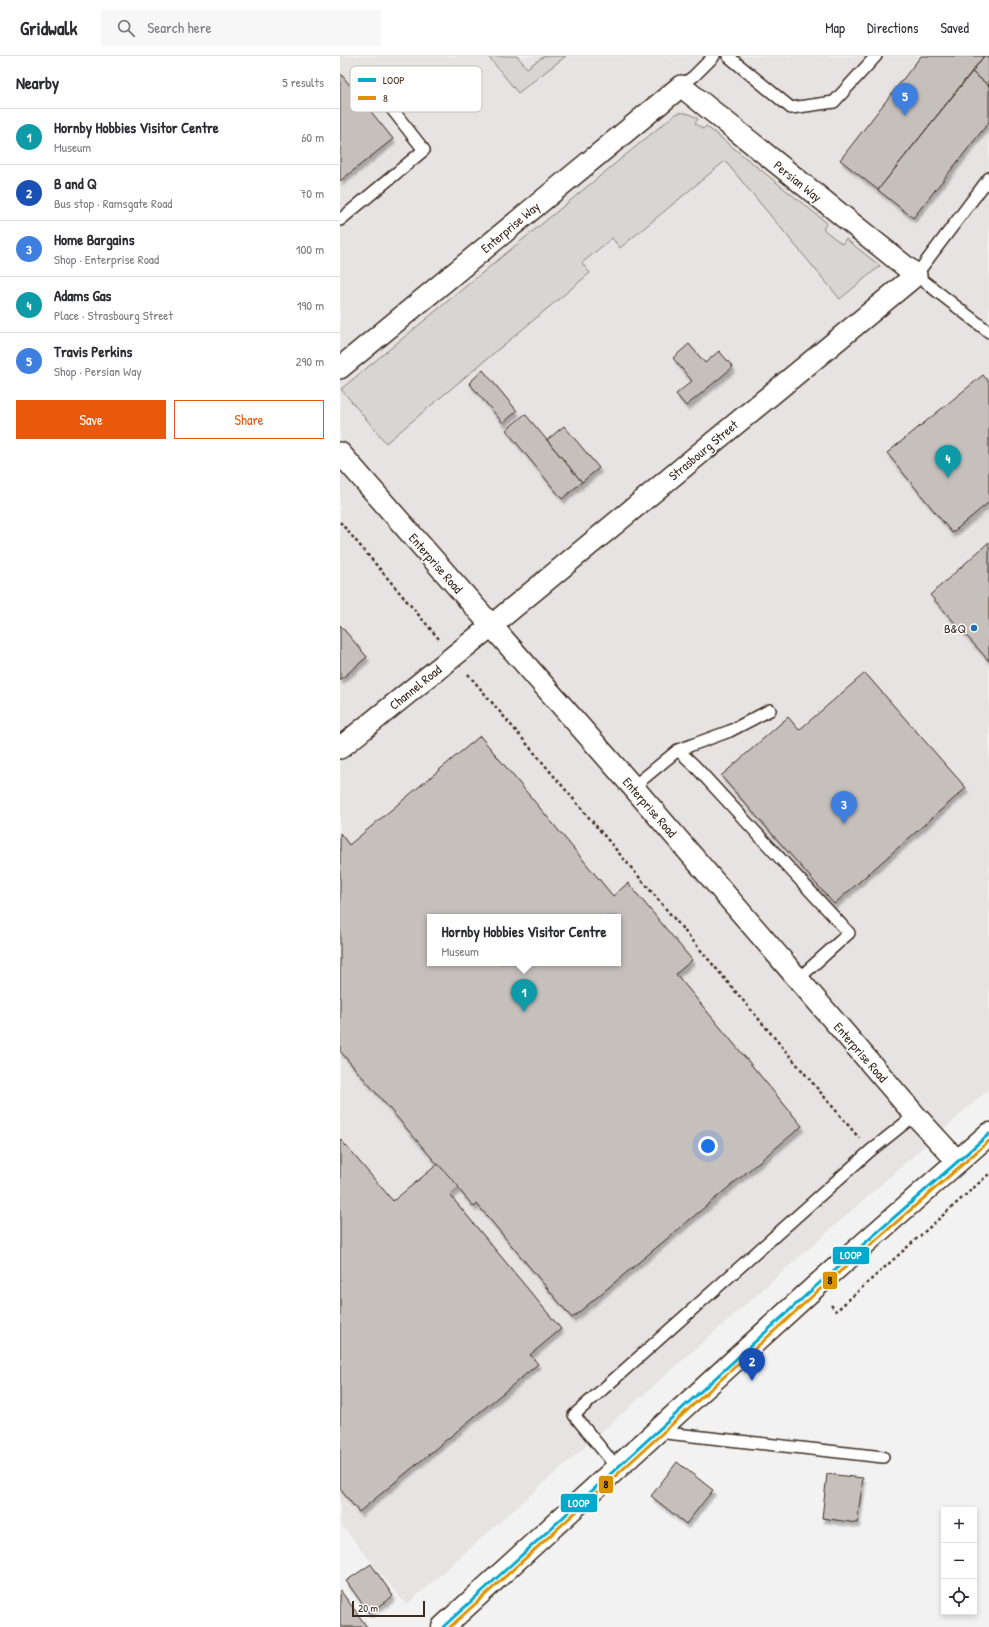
<!DOCTYPE html>
<html lang="en">
<head>
<meta charset="utf-8">
<style>
	:root { --surface:#fff; --page:#f7f7f7; --text:#2b2b33; --muted:#7c7c81; --line:#e1e1e2; --accent:#ea580c }
	body { margin:0; font-family:"Patrick Hand",sans-serif; background:var(--page); color:var(--text) }
	.controls { position:absolute; right:12px; bottom:12px; display:grid; overflow:hidden; border-radius:0px; box-shadow:0 2px 6px #0003 }
	.controls button { width:36px; height:36px; display:grid; place-items:center; padding:0; border:0; border-bottom:1px solid var(--line); background:var(--surface); color:var(--text); font:20px sans-serif }
	.scale { position:absolute; left:12px; bottom:10px; width:73px; box-sizing:border-box; padding-left:4px; border:2px solid #3b2a1e; border-top:0; font-size:11px; line-height:14px; white-space:nowrap; color:#3b2a1e; -webkit-text-stroke:3px #fff; paint-order:stroke }
	.you { position:absolute; left:368px; top:1090px; width:14px; height:14px; margin:-10px; border:3px solid #fff; border-radius:50%; background:#1a73e8; box-shadow:0 0 0 6px #1a73e833 }
	.badge { display:grid; place-items:center; width:26px; height:26px; border-radius:50%; background:var(--accent); color:#fff; font-size:13px; font-weight:700 }
	.pin { position:absolute; translate:-50% -33px; filter:drop-shadow(0 1px 2px #0008) }
	.pin::after { content:''; position:absolute; top:21px; width:14px; height:12px; background:inherit; clip-path:polygon(0 0,100% 0,50% 100%) }
	.popup { position:absolute; left:87px; top:858px; width:194px; height:52px; box-sizing:border-box; display:grid; place-content:center; border-radius:0px; background:var(--surface); filter:drop-shadow(0 1px 3px #0005); font-size:13px; white-space:nowrap; color:var(--muted) }
	.popup b { font-size:15px; color:var(--text) }
	.popup::after { content:''; position:absolute; left:50%; top:100%; margin-left:-8px; border:8px solid transparent; border-top-color:var(--surface) }
	.list { margin:0; padding:0; list-style:none }
	h2 { display:flex; justify-content:space-between; align-items:center; height:52px; margin:0; padding:0 16px; font-size:17px }
	h2 small { font-size:13px; font-weight:400; color:var(--muted) }
	.list li { display:grid; grid-template-columns:26px 1fr auto; gap:12px; align-items:center; box-sizing:border-box; height:56px; padding:0 16px; border-top:1px solid var(--line) }
	.list b { display:block; font-size:15px; white-space:nowrap }
	.list p { margin:0; font-size:13px; white-space:nowrap; color:var(--muted) }
	.list em { font-size:13px; font-style:normal; color:var(--muted) }
	.actions { display:flex; gap:8px; padding:12px 16px }
	.actions a { flex:1; padding:9px 0; border:1px solid var(--accent); border-radius:0px; text-align:center; font-size:14px; color:var(--accent) }
	.actions .main { background:var(--accent); color:#fff }
	.icon { flex:none; width:22px; height:22px; fill:none; stroke:currentColor; stroke-width:2; stroke-linecap:round; stroke-linejoin:round }
	.map { position:relative; flex:none; width:649px; height:1571px; overflow:hidden }
	header { display:flex; align-items:center; gap:24px; box-sizing:border-box; height:56px; padding:0 20px; background:var(--surface); border-bottom:1px solid var(--line) }
	header strong { font-size:19px }
	nav { display:flex; gap:22px; margin-inline-start:auto; font-size:14px }
	.search { width:280px; height:36px; background:var(--page); display:flex; align-items:center; gap:10px; box-sizing:border-box; padding:0 14px; border-radius:0px; color:var(--muted); font-size:15px }
	main { display:flex }
	aside { flex:1; background:var(--surface) }
	.map>svg:first-child { display:block }
	.built { fill:#e6e3e2; fill-rule:evenodd }
	.green { fill:#d8d5d2; stroke:#8a8078 }
	.building { fill:#c6c0bd; stroke:#3b2a1e; fill-rule:evenodd; filter:url(#shadow) }
	.lines { fill:none; stroke-linecap:round; stroke-linejoin:round }
	.lane-casing { stroke:#3b2a1e; stroke-width:14 }
	.street-casing { stroke:#3b2a1e; stroke-width:24 }
	.primary-casing { stroke:#3b2a1e; stroke-width:25 }
	.path { stroke:#3b2a1e; stroke-width:2.5; stroke-dasharray:3 3; stroke-linecap:butt }
	.lane { stroke:#fff; stroke-width:11 }
	.street { stroke:#fff; stroke-width:21 }
	.primary { stroke:#fff; stroke-width:22 }
	.bus-1-casing { stroke:#fff; stroke-width:6 }
	.bus-2-casing { stroke:#fff; stroke-width:6 }
	.bus-1 { stroke:#00a9ce; stroke-width:3 }
	.bus-2 { stroke:#db9304; stroke-width:3 }
	.poi-dot { fill:#1f6fb2; stroke:#fff; stroke-width:1.5 }
	.labels { text-anchor:middle; dominant-baseline:central; stroke-width:3; stroke-linejoin:round; paint-order:stroke }
	.street-label { font-size:13px; fill:#3b2a1e; stroke:#fff }
	.poi-label { font-size:13px; fill:#3b2a1e; stroke:#fff; text-anchor:end }
	.key { fill:#fff; stroke:#c4bfbc; stroke-width:1 }
	.key-label { font-size:11px; fill:#3b2a1e }
	.line-badge { stroke:#fff; stroke-width:1.5 }
	.badge-label { font-size:11px; text-anchor:middle; font-weight:bold; fill:#fff }
	.pale-badge-label { font-size:11px; text-anchor:middle; font-weight:bold; fill:#111 }
</style>
</head>
<body>
<header>
<strong>Gridwalk</strong>
<div class="search"><svg class="icon" aria-label="search" viewBox="0 0 24 24"><circle cx="10" cy="10" r="6"/><path d="M15 15l6 6"/></svg>Search here</div>
<nav><a>Map</a><a>Directions</a><a>Saved</a></nav>
</header>
<main>
<aside>
<h2>Nearby<small>5 results</small></h2>
<ul class="list">
<li><span class="badge" style="background:#0f9aa8">1</span><div><b>Hornby Hobbies Visitor Centre</b><p>Museum</p></div><em>60 m</em></li>
<li><span class="badge" style="background:#1a4fb4">2</span><div><b>B and Q</b><p>Bus stop · Ramsgate Road</p></div><em>70 m</em></li>
<li><span class="badge" style="background:#3f7fe0">3</span><div><b>Home Bargains</b><p>Shop · Enterprise Road</p></div><em>100 m</em></li>
<li><span class="badge" style="background:#0f9aa8">4</span><div><b>Adams Gas</b><p>Place · Strasbourg Street</p></div><em>190 m</em></li>
<li><span class="badge" style="background:#3f7fe0">5</span><div><b>Travis Perkins</b><p>Shop · Persian Way</p></div><em>290 m</em></li>
</ul>
<div class="actions"><a class="main">Save</a><a>Share</a></div>
</aside>
<div class="map">
<svg width="649" height="1571" viewBox="0 0 649 1571">
	<defs>
		<filter id="shadow"><feDropShadow dx="2.5" dy="4.5" stdDeviation="1" flood-color="#0004"/></filter>
	</defs>
	<rect width="100%" height="100%" fill="#f3f2f2"/>
	<filter id="ink" filterUnits="userSpaceOnUse"><feTurbulence type="fractalNoise" baseFrequency=".025" numOctaves="2"/><feDisplacementMap in="SourceGraphic" scale="8" xChannelSelector="R" yChannelSelector="G"/><feConvolveMatrix kernelMatrix="1 2 1 2 8 2 1 2 1" color-interpolation-filters="sRGB"/></filter>
	<g filter="url(#ink)">
		<!-- built -->
		<path class="built" d="M0,0H649V1033L66,1549L0,1467ZM90,861H278V907H90Z"/>
		<!-- green -->
		<g class="green">
			<path d="M148,0H177L187,12L204,0H226L178,37Z"/>
			<path d="M338,57C346,56 351,58 358,63L355,67L363,73L366,70L487,167L483,173L502,188L506,183L540,210L500,243L385,105L280,192L272,182L242,207L250,217L46,387L1,333L333,60Z"/>
		</g>
		<!-- building -->
		<g class="building">
			<path d="M581,0H644L538,134L500,104Z"/>
			<path d="M644,0H649V30L632,16Z"/>
			<path d="M632,16L649,30V66L573,162L538,134Z"/>
			<path d="M0,17L53,83L0,125Z"/>
			<path d="M349,288L365,307L379,295L393,311L346,350L336,338L352,325L333,302Z"/>
			<path d="M143,314L177,355L163,367L129,327Z"/>
			<path d="M643,319L649,326V446L612,477L547,397Z"/>
			<path d="M185,358L242,426L222,443L166,374Z"/>
			<path d="M224,370L259,412L242,426L207,384Z"/>
			<path d="M649,486V605L590,539Z"/>
			<path d="M0,569L27,601L0,624Z"/>
			<path d="M525,617L626,732L494,848L381,720L448,661L459,674Z"/>
			<path d="M140,680L273,840L288,827L352,904L336,918L462,1070L232,1262L137,1148L134,1151L0,995V777L9,789ZM90,861H278V907H90Z"/>
			<path d="M0,1083L53,1145L98,1108L119,1131L110,1139L221,1273L190,1299L198,1308L19,1456L0,1433Z"/>
			<path d="M337,1406L373,1434L346,1468L311,1440Z"/>
			<path d="M487,1418L523,1422L517,1467L482,1462Z"/>
			<path d="M31,1508L53,1540L29,1557L6,1525Z"/>
			<path d="M0,1534L27,1571H0Z"/>
		</g>
		<g class="lines">
			<!-- lane casing -->
			<g class="lane-casing">
				<g id="lane">
					<path d="M388,0L451,52L494,46L536,0"/>
					<path d="M341,30L354,20L374,0"/>
					<path d="M649,122L576,219L649,276"/>
					<path d="M0,164L84,94L48,48"/>
					<path d="M338,694L354,709L509,877L458,923"/>
					<path d="M293,731L338,694L390,675L430,654"/>
					<path d="M317,1376L543,1401"/>
					<path d="M277,1412L234,1359L530,1095L575,1059"/>
				</g>
			</g>
			<!-- street casing -->
			<g class="street-casing">
				<g id="street">
					<path d="M0,312L341,30L576,219L151,570L0,692"/>
					<path d="M0,397L293,731L575,1059L618,1106"/>
				</g>
			</g>
			<!-- primary casing -->
			<g class="primary-casing">
				<path id="primary" d="M103,1571L475,1231L649,1078"/>
			</g>
			<!-- path -->
			<g class="path">
				<path d="M0,466L99,583"/>
				<path d="M128,618L519,1082"/>
				<path d="M491,1249L496,1255L649,1118"/>
			</g>
			<!-- lane -->
			<use href="#lane" class="lane"/>
			<!-- street -->
			<use href="#street" class="street"/>
			<!-- primary -->
			<use href="#primary" class="primary"/>
			<!-- bus-1 casing -->
			<g class="bus-1-casing">
				<path id="bus-1" d="M103,1571L475,1231L649,1078"/>
			</g>
			<!-- bus-2 casing -->
			<g class="bus-2-casing">
				<path id="bus-2" d="M110,1571L478,1235L649,1085"/>
			</g>
			<!-- bus-1 -->
			<use href="#bus-1" class="bus-1"/>
			<!-- bus-2 -->
			<use href="#bus-2" class="bus-2"/>
		</g>
	</g>
	<!-- markers -->
	<circle class="poi-dot" cx="634" cy="572" r="4"/>
	<g class="labels">
		<!-- street labels -->
		<g class="street-label">
			<text transform="translate(458 125) rotate(39)">Persian Way</text>
			<text transform="translate(170 171) rotate(-40)">Enterprise Way</text>
			<text transform="translate(363 394) rotate(-40)">Strasbourg Street</text>
			<text transform="translate(96 507) rotate(49)">Enterprise Road</text>
			<text transform="translate(75 631) rotate(-39)">Channel Road</text>
			<text transform="translate(310 751) rotate(49)">Enterprise Road</text>
			<text transform="translate(521 996) rotate(49)">Enterprise Road</text>
		</g>
		<!-- poi labels -->
		<g class="poi-label">
			<text x="626" y="572">B&amp;Q</text>
		</g>
	</g>
	<!-- legend -->
	<rect x="10" y="10" width="132" height="46" rx="6" class="key"/>
	<rect x="18" y="22" width="18" height="4" fill="#00a9ce"/>
	<rect x="18" y="40" width="18" height="4" fill="#db9304"/>
	<g class="key-label">
		<text x="43" y="28">LOOP</text>
		<text x="43" y="46">8</text>
	</g>
	<g class="line-badge">
		<rect x="492" y="1190" width="38" height="19" rx="4" fill="#00a9ce"/>
		<rect x="482" y="1215" width="16" height="19" rx="4" fill="#db9304"/>
		<rect x="258" y="1419" width="16" height="19" rx="4" fill="#db9304"/>
		<rect x="220" y="1437" width="38" height="20" rx="4" fill="#00a9ce"/>
	</g>
	<g class="badge-label">
		<text x="511" y="1203">LOOP</text>
		<text x="239" y="1451">LOOP</text>
	</g>
	<g class="pale-badge-label">
		<text x="490" y="1228">8</text>
		<text x="266" y="1432">8</text>
	</g>
</svg>
<div class="controls">
<button>+</button>
<button>−</button>
<button><svg class="icon" aria-label="locate" viewBox="0 0 24 24"><circle cx="12" cy="12" r="6"/><path d="M12 2v4M12 18v4M2 12h4M18 12h4"/></svg></button>
</div>
<div class="scale">20 m</div>
<div class="you"></div>
<div class="pin badge" style="left:184px;top:956px;background:#0f9aa8">1</div>
<div class="popup"><b>Hornby Hobbies Visitor Centre</b>Museum</div>
<div class="pin badge" style="left:412px;top:1325px;background:#1a4fb4">2</div>
<div class="pin badge" style="left:504px;top:768px;background:#3f7fe0">3</div>
<div class="pin badge" style="left:608px;top:422px;background:#0f9aa8">4</div>
<div class="pin badge" style="left:565px;top:60px;background:#3f7fe0">5</div>
</div>
</main>
</body>
</html>
